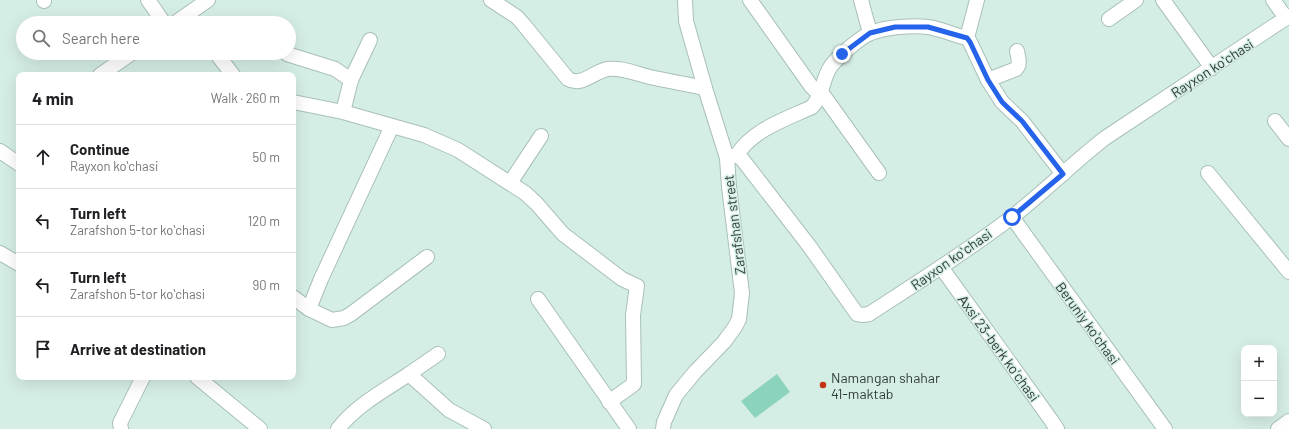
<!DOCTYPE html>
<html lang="en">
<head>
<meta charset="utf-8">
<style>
	:root { --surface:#fff; --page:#f2f2f2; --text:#202124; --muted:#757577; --line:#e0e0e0 }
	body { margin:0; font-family:Barlow,sans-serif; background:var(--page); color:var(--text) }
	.controls { position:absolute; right:12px; bottom:12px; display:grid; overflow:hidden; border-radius:8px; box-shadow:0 4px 16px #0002 }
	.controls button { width:36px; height:36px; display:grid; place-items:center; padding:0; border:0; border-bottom:1px solid var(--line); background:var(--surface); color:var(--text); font:20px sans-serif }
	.stop { position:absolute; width:12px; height:12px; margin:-9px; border:3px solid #2563eb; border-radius:50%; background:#fff }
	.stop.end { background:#2563eb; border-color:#fff; box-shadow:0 1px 4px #0008 }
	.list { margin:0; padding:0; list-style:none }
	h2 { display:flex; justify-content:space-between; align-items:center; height:52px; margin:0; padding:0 16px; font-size:17px }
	h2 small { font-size:13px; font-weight:400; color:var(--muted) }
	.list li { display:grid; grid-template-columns:26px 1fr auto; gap:12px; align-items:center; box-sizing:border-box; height:64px; padding:0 16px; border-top:1px solid var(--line) }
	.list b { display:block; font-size:15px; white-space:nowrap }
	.list p { margin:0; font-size:13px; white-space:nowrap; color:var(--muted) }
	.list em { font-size:13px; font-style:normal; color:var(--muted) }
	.icon { flex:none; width:22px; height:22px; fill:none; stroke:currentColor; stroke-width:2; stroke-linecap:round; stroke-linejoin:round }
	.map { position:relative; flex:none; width:1289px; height:429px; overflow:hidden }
	.search { position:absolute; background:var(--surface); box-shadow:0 4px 16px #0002; left:16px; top:16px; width:280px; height:44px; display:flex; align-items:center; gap:10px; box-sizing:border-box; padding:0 14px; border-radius:22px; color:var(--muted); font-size:15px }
	.panel { position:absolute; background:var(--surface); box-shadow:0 4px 16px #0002; left:16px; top:72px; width:280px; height:308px; border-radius:8px }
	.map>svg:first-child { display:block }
	.grass { fill:#8cd3bd }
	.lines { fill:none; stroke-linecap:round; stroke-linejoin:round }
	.minor-casing { stroke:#a8c0b8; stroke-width:16 }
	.minor { stroke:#fff; stroke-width:14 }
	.route { stroke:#2563eb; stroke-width:5 }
	.poi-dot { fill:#c03514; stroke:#d5eee5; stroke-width:1.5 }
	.labels { text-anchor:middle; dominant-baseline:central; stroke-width:3; stroke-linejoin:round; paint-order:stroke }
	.street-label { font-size:14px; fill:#323c39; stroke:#d5eee5 }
	.poi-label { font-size:14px; fill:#323c39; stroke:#d5eee5; text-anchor:start }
</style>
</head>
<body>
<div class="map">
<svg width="1289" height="429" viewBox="0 0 1289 429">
	<rect width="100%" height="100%" fill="#d5eee5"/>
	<!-- grass -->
	<path class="grass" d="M777,374L790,392L755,418L741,401Z"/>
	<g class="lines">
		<!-- minor casing -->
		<g class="minor-casing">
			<g id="minor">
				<path d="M148,0L164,23"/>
				<path d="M491,0L517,17L524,25L568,79C582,87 594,71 608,69C621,67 637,74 650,77C668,81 686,84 705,88"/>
				<path d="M750,0L811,86L816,91L821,92L879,173"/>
				<path d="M861,0L870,33"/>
				<path d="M1163,0L1212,68"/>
				<path d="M1273,0L1286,18"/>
				<path d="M44,1V0"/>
				<path d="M1109,19L1136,0"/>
				<path d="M175,23L208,0"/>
				<path d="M967,38L977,0"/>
				<path d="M216,53L233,75"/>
				<path d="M287,54L335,69L351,80L343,112"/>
				<path d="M100,75L132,53"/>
				<path d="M351,80L370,40"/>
				<path d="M988,80L1016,69C1021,64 1018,57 1017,51"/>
				<path d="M293,102L343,112L424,135L458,150L525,193L536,203L563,234L622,279L637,286L633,315L634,384L609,402"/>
				<path d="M1275,121L1289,139"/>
				<path d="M0,151L19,164"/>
				<path d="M737,155C752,130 786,119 812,107C823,95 822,79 831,66C838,57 860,37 871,33C885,27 913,25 928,27C941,29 954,35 967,38L970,42L988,80L1002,102L1022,121L1063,174"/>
				<path d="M727,158C733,154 737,155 742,159L810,247L857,314L863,315L869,314C917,283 966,252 1012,217C1044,192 1073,163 1105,138L1289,16"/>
				<path d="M1208,173L1289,272"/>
				<path d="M510,183L541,136"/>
				<path d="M1012,217L1165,429"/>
				<path d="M0,253L19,264"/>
				<path d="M941,267L1051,420L1057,429"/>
				<path d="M293,297L309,309L332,320L344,318L351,314L427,257"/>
				<path d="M538,299L629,429"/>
				<path d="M309,309L321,279L392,126"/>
				<path d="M409,374L438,354"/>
				<path d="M197,377L260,429"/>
				<path d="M121,429L120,423L143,377"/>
				<path d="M338,429C355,406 385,390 409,374L449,410L484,429"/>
				<path d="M663,429L664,422L676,395L695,372L724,342L735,327L739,319L742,293L729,187L727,158L705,88L686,21L685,0"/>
				<path d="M1278,429L1289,421"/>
			</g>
		</g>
		<!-- minor -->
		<use href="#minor" class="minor"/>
	</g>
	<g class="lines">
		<!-- route -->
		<path class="route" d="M842,54L870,33L895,27H928L967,38L970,42L988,80L1002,102L1022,121L1063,174L1012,217"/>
	</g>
	<!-- markers -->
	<circle class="poi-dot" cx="823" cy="385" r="4"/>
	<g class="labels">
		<!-- street labels -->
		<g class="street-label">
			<text transform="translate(1212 68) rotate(-33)">Rayxon koʻchasi</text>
			<text transform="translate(734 225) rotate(-97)">Zarafshan street</text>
			<text transform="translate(951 259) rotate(-35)">Rayxon koʻchasi</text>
			<text transform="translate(1088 323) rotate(54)">Beruniy koʻchasi</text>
			<text transform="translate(999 348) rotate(54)">Аxsi 23-berk koʼchasi</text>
		</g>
		<!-- poi labels -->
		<g class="poi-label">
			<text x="831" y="377">Namangan shahar<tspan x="831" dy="16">41-maktab</tspan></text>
		</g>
	</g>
</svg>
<div class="controls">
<button>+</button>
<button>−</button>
</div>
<div class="stop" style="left:1012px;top:217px"></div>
<div class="stop end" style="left:842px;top:54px"></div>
<div class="search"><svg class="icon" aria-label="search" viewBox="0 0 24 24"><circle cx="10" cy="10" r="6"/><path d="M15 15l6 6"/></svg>Search here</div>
<section class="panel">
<h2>4 min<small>Walk · 260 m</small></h2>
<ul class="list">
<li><svg class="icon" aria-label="ahead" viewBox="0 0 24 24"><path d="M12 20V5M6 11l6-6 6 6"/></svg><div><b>Continue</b><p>Rayxon koʻchasi</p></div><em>50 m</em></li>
<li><svg class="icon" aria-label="left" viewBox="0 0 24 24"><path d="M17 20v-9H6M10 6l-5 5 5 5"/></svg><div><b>Turn left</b><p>Zarafshon 5-tor koʻchasi</p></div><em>120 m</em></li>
<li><svg class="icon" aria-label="left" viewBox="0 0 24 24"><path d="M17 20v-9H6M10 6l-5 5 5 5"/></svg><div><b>Turn left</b><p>Zarafshon 5-tor koʻchasi</p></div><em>90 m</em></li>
<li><svg class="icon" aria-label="arrive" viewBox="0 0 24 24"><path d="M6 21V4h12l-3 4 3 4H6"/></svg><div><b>Arrive at destination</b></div></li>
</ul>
</section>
</div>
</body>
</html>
